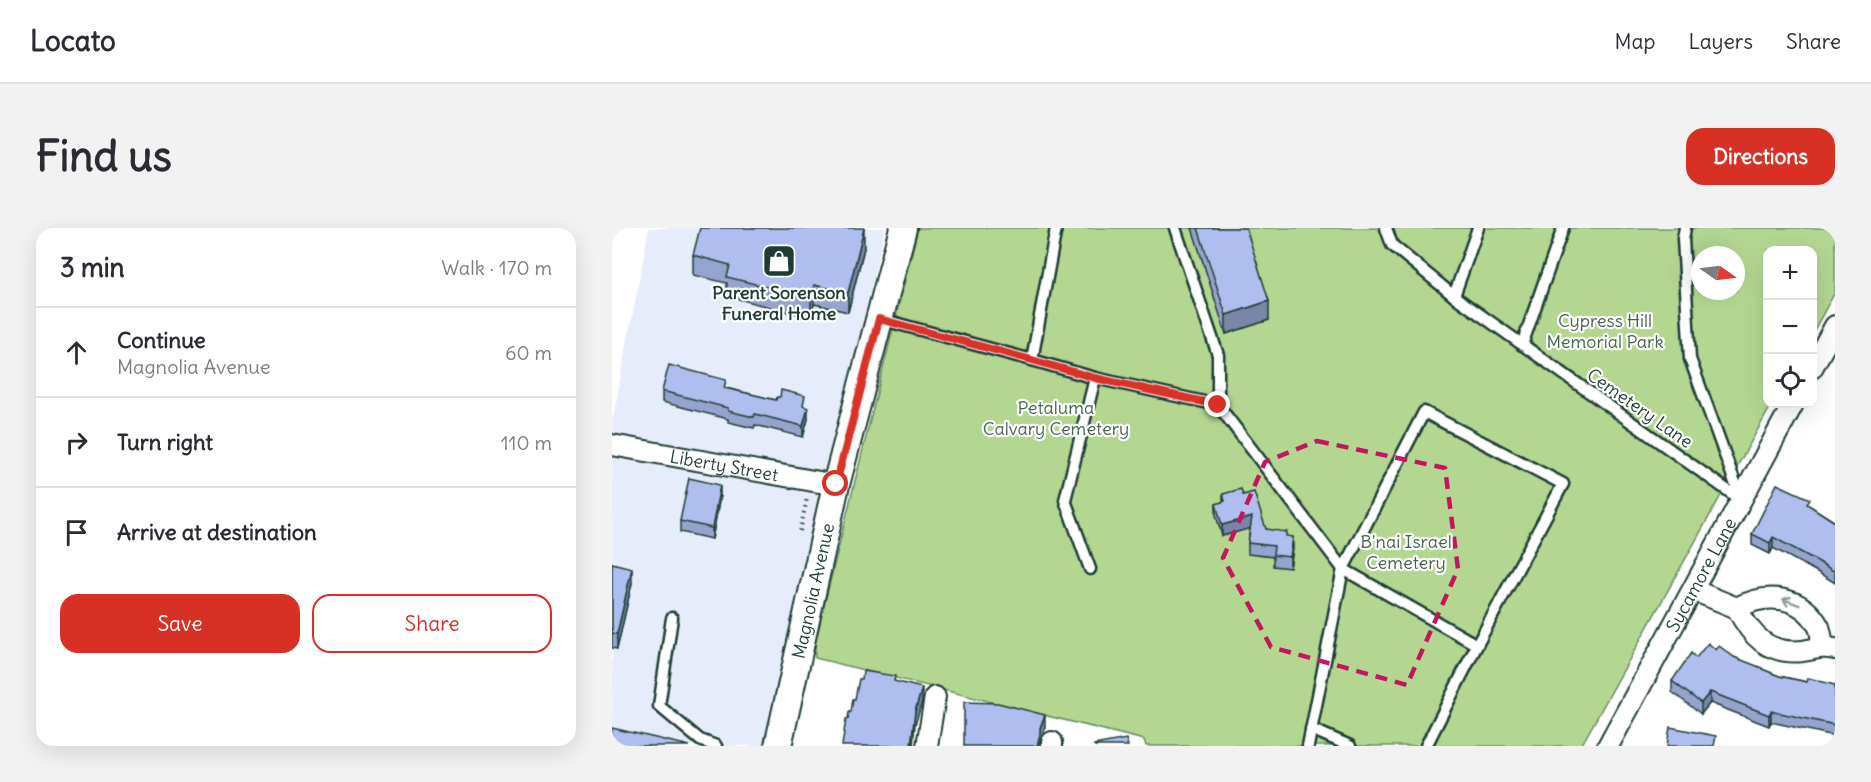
<!DOCTYPE html>
<html lang="en">
<head>
<meta charset="utf-8">
<style>
	:root { --surface:#fff; --page:#f2f2f3; --text:#2b2b33; --muted:#7c7c81; --line:#e1e1e2; --accent:#d93025 }
	body { margin:0; font-family:Delius,sans-serif; background:var(--page); color:var(--text) }
	.controls { position:absolute; right:18px; top:18px; display:grid; overflow:hidden; border-radius:12px; box-shadow:0 6px 24px #0002 }
	.controls button { width:54px; height:54px; display:grid; place-items:center; padding:0; border:0; border-bottom:2px solid var(--line); background:var(--surface); color:var(--text); font:30px sans-serif }
	.compass { position:absolute; left:1079px; top:18px; width:54px; height:54px; border-radius:50%; background:var(--surface); box-shadow:0 6px 24px #0002; rotate:104deg }
	.stop { position:absolute; width:18px; height:18px; margin:-14px; border:4px solid #d93025; border-radius:50%; background:#fff }
	.stop.end { background:#d93025; border-color:#fff; box-shadow:0 2px 6px #0008 }
	.list { margin:0; padding:0; list-style:none }
	h2 { display:flex; justify-content:space-between; align-items:center; height:78px; margin:0; padding:0 24px; font-size:26px }
	h2 small { font-size:20px; font-weight:400; color:var(--muted) }
	.list li { display:grid; grid-template-columns:39px 1fr auto; gap:18px; align-items:center; box-sizing:border-box; height:90px; padding:0 24px; border-top:2px solid var(--line) }
	.list b { display:block; font-size:22px; white-space:nowrap }
	.list p { margin:0; font-size:20px; white-space:nowrap; color:var(--muted) }
	.list em { font-size:20px; font-style:normal; color:var(--muted) }
	.actions { display:flex; gap:12px; padding:18px 24px }
	.actions a { flex:1; padding:14px 0; border:2px solid var(--accent); border-radius:18px; text-align:center; font-size:21px; color:var(--accent) }
	.actions .main { background:var(--accent); color:#fff }
	.icon { flex:none; width:33px; height:33px; fill:none; stroke:currentColor; stroke-width:2; stroke-linecap:round; stroke-linejoin:round }
	.map { position:relative; flex:none; width:1223px; height:518px; overflow:hidden; border-radius:18px }
	header { display:flex; align-items:center; gap:36px; box-sizing:border-box; height:84px; padding:0 30px; background:var(--surface); border-bottom:2px solid var(--line) }
	header strong { font-size:28px }
	nav { display:flex; gap:33px; margin-inline-start:auto; font-size:21px }
	.intro { display:flex; align-items:center; justify-content:space-between; box-sizing:border-box; height:144px; padding:0 36px }
	h1 { margin:0; font-size:42px }
	.button { padding:15px 27px; border-radius:18px; background:var(--accent); color:#fff; font-size:21px; font-weight:700 }
	main { display:flex; gap:36px; padding:0 36px }
	aside { flex:1; background:var(--surface); border-radius:18px; box-shadow:0 6px 24px #0002 }
	.map>svg:first-child { display:block }
	.built { fill:#e7ecfa }
	.green { fill:#b3d791; stroke:#698a62; stroke-width:1.5; fill-rule:evenodd }
	.lines { fill:none; stroke-linecap:round; stroke-linejoin:round }
	.service-casing { stroke:#1f3d34; stroke-width:15 }
	.minor-casing { stroke:#1f3d34; stroke-width:24 }
	.tertiary-casing { stroke:#1f3d34; stroke-width:30 }
	.path { stroke:#1f3d34; stroke-width:4; stroke-dasharray:1.5 4.5; stroke-linecap:butt }
	.service { stroke:#fff; stroke-width:10 }
	.minor { stroke:#fff; stroke-width:20 }
	.tertiary { stroke:#fff; stroke-width:26 }
	.wall { fill:#96a3cd; stroke:#1f3d34; stroke-width:1.5 }
	.shaded-wall { fill:#7a85a7; stroke:#1f3d34; stroke-width:1.5 }
	.building { fill:#afbeee; stroke:#1f3d34; stroke-width:1.5 }
	.oneway { stroke:#8f9e9a }
	.route { stroke:#d93025; stroke-width:8 }
	.marked { fill:none; stroke:#c2185b; stroke-width:4.5; stroke-dasharray:12 8; stroke-linejoin:round }
	.labels { text-anchor:middle; dominant-baseline:central; stroke-width:4.5; stroke-linejoin:round; paint-order:stroke }
	.poi-label { font-size:18px; font-weight:bold; fill:#1f3d34; stroke:#fff }
	.park-label { font-size:18px; fill:#44644b; stroke:#fff }
	.street-label { font-size:18px; fill:#1f3d34; stroke:#fff }
</style>
</head>
<body>
<header>
<strong>Locato</strong>
<nav><a>Map</a><a>Layers</a><a>Share</a></nav>
</header>
<div class="intro"><h1>Find us</h1><a class="button">Directions</a></div>
<main>
<aside>
<h2>3 min<small>Walk · 170 m</small></h2>
<ul class="list">
<li><svg class="icon" aria-label="ahead" viewBox="0 0 24 24"><path d="M12 20V5M6 11l6-6 6 6"/></svg><div><b>Continue</b><p>Magnolia Avenue</p></div><em>60 m</em></li>
<li><svg class="icon" aria-label="right" viewBox="0 0 24 24"><path d="M7 20v-9h11M14 6l5 5-5 5"/></svg><div><b>Turn right</b></div><em>110 m</em></li>
<li><svg class="icon" aria-label="arrive" viewBox="0 0 24 24"><path d="M6 21V4h12l-3 4 3 4H6"/></svg><div><b>Arrive at destination</b></div></li>
</ul>
<div class="actions"><a class="main">Save</a><a>Share</a></div>
</aside>
<div class="map">
<svg width="1223" height="518" viewBox="0 0 1223 518">
	<rect width="100%" height="100%" fill="#fff"/>
	<filter id="ink" filterUnits="userSpaceOnUse"><feTurbulence type="fractalNoise" baseFrequency=".0167" numOctaves="2"/><feDisplacementMap in="SourceGraphic" scale="12" xChannelSelector="R" yChannelSelector="G"/><feConvolveMatrix kernelMatrix="1 2 1 2 8 2 1 2 1" color-interpolation-filters="sRGB"/></filter>
	<g filter="url(#ink)">
		<!-- built -->
		<path class="built" d="M37,0H273L151,518H0V195Z"/>
		<!-- green -->
		<path class="green" d="M306,0H1223V64L1201,104L1200,22H1156V176H1160L969,518H534L532,512L203,430V414ZM1088,27H1124V63H1088Z"/>
		<g class="lines">
			<!-- service casing -->
			<g class="service-casing">
				<g id="service">
					<path d="M444,0L420,132L483,150L606,177"/>
					<path d="M563,0L606,127V177L731,341L696,518"/>
					<path d="M774,0L780,17L842,68L1129,272"/>
					<path d="M1073,0L1071,11L1078,131L1129,271"/>
					<path d="M842,68L866,0"/>
					<path d="M268,91L420,132"/>
					<path d="M910,117L951,0"/>
					<path d="M812,184L951,256L865,417L731,341Z"/>
					<path d="M478,341L453,272L483,150"/>
					<path d="M60,390L47,478L88,512L104,518"/>
					<path d="M699,501L738,518"/>
					<path d="M814,518L865,417"/>
				</g>
			</g>
			<!-- minor casing -->
			<g class="minor-casing">
				<g id="minor">
					<path d="M1200,140L1223,98"/>
					<path id="s1" d="M0,217L224,257"/>
					<path d="M1081,362L1125,380C1139,408 1156,427 1191,423C1203,421 1210,418 1223,421"/>
					<path d="M1125,380C1154,364 1190,367 1207,399C1209,405 1210,412 1211,418"/>
					<path d="M440,514V518"/>
					<path d="M315,518L323,469"/>
					<path id="s2" d="M996,518L1181,176"/>
				</g>
			</g>
			<!-- tertiary casing -->
			<g class="tertiary-casing">
				<g id="tertiary">
					<path id="s3" d="M166,518L224,257L291,0"/>
				</g>
			</g>
			<!-- path -->
			<path class="path" d="M188,303L195,270"/>
			<!-- service -->
			<use href="#service" class="service"/>
			<!-- minor -->
			<use href="#minor" class="minor"/>
			<!-- tertiary -->
			<use href="#tertiary" class="tertiary"/>
		</g>
		<!-- wall -->
		<g class="wall">
			<path d="M580,0H634L657,92L614,106Z"/>
			<path d="M252,20L236,84L202,76L199,90L115,68V55L81,47V27Z"/>
			<path d="M114,160L193,179L196,191L191,209L143,197L142,200L116,194V191L50,174V163Z"/>
			<path d="M611,266L631,267L654,301L675,308L681,320L678,340L661,338V329L636,326V315L638,300L610,308L604,287V276L611,274Z"/>
			<path d="M108,268L100,311L68,304V293Z"/>
			<path d="M1198,278L1223,294V355L1207,345L1161,320L1158,326L1140,317V306Z"/>
			<path d="M0,335L20,355L5,421L0,420Z"/>
			<path d="M1104,422L1167,448L1195,454L1223,457V508L1159,494L1157,498L1098,475L1089,486L1060,464V453L1084,430Z"/>
		</g>
		<!-- shaded-wall -->
		<g class="shaded-wall">
			<path d="M252,0V20L236,84V65Z"/>
			<path d="M202,57V76L199,90V70Z"/>
			<path d="M657,73V92L614,106V87Z"/>
			<path d="M196,180V191L191,209V198Z"/>
			<path d="M108,257V268L100,311V300Z"/>
			<path d="M640,289V300L610,308V297Z"/>
			<path d="M681,309V320L678,340V329Z"/>
			<path d="M1161,309V320L1158,326V315Z"/>
			<path d="M20,340V355L5,421V406Z"/>
			<path d="M310,460V474L303,497L301,518H299L303,483Z"/>
			<path d="M1098,464V475L1089,486V475Z"/>
			<path d="M1159,483V494L1157,498V487Z"/>
			<path d="M433,487V501L428,513V518H425L428,500Z"/>
		</g>
		<!-- building -->
		<g class="building">
			<path d="M88,0H252L236,65L202,57L199,70L115,49L118,37L81,27Z"/>
			<path d="M586,0H634L657,73L614,87Z"/>
			<path d="M57,137L114,152L112,160L164,172L165,169H168L169,162L193,168L191,178L196,180L191,198L143,186L142,189L116,183V180L50,163Z"/>
			<path d="M77,250L108,257L100,300L68,293Z"/>
			<path d="M1165,256L1198,271L1195,276L1223,294V344L1207,334L1161,309L1158,315L1140,306Z"/>
			<path d="M629,261L631,267L642,264L654,301L675,304L674,308L681,309L678,329L661,327L662,318L636,315L640,289L610,297L604,276L613,273L611,266Z"/>
			<path d="M0,335L20,340L5,406L0,405Z"/>
			<path d="M1096,415L1104,422L1107,418L1122,429L1150,440V441L1167,448L1195,454L1196,450L1223,457V497L1159,483L1157,487L1098,464L1089,475L1060,453L1079,425L1084,430Z"/>
			<path d="M251,443L283,448L282,453L310,460L303,483L299,518H230L234,491H236L237,484H239L241,471H243L247,451H250Z"/>
			<path d="M352,474L386,475L433,487L428,500V506L425,518H352Z"/>
			<path d="M1058,499L1104,508L1102,518H1055Z"/>
			<path d="M0,500L78,518H0Z"/>
			<path d="M514,511L516,518H483L482,517Z"/>
		</g>
		<!-- one-way arrows -->
		<defs><path id="oneway-shaft" d="M-6 0H5M1.5-3L5.5 0L1.5 3" fill="none" stroke-width="1.6" stroke-linecap="round" stroke-linejoin="round" transform="scale(1.5)"/></defs>
		<use class="oneway" href="#oneway-shaft" transform="translate(1179 374) rotate(-159)"/>
	</g>
	<g class="lines" filter="url(#ink)">
		<!-- route -->
		<path class="route" d="M224,256L267,91L420,132L483,150L606,177"/>
	</g>
	<!-- marked area -->
	<path class="marked" d="M705,213L833,240L846,341L795,457L659,419L611,330L653,234Z"/>
	<!-- icons -->
	<defs>
		<g id="shop-square" transform="scale(1.725)"><rect x="-9" y="-9" width="18" height="18" rx="4" fill="#1f3d34" stroke="#fff"/><path d="M-5-2.5h2.3a2.7 3.5 0 0 1 5.4 0H5L5.5 6h-11ZM-1.5-2.5h3a1.5 2.3 0 0 0-3 0Z" fill="#fff"/></g>
	</defs>
	<g fill-rule="evenodd">
		<use href="#shop-square" x="167" y="33"/>
	</g>
	<g class="labels">
		<!-- poi labels -->
		<g class="poi-label">
			<text x="167" y="64">Parent Sorenson<tspan x="167" dy="21">Funeral Home</tspan></text>
		</g>
		<!-- park labels -->
		<g class="park-label">
			<text x="993" y="92">Cypress Hill<tspan x="993" dy="21">Memorial Park</tspan></text>
			<text x="444" y="179">Petaluma<tspan x="444" dy="21">Calvary Cemetery</tspan></text>
			<text x="794" y="313">B'nai Israel<tspan x="794" dy="21">Cemetery</tspan></text>
		</g>
		<!-- street labels -->
		<g class="street-label">
			<text transform="translate(1028 180) rotate(35)">Cemetery Lane</text>
			<text stroke="none"><textPath href="#s1" startOffset="114">Liberty Street</textPath></text>
			<text stroke="none"><textPath href="#s2" startOffset="195">Sycamore Lane</textPath></text>
			<text stroke="none"><textPath href="#s3" startOffset="159">Magnolia Avenue</textPath></text>
		</g>
	</g>
</svg>
<div class="controls">
<button>+</button>
<button>−</button>
<button><svg class="icon" aria-label="locate" viewBox="0 0 24 24"><circle cx="12" cy="12" r="6"/><path d="M12 2v4M12 18v4M2 12h4M18 12h4"/></svg></button>
</div>
<svg class="compass" viewBox="-18 -18 36 36"><path d="M0-13l5 13h-10z" fill="#e53935"/><path d="M0 13l5-13h-10z" fill="#7c7c81"/></svg>
<div class="stop" style="left:224px;top:256px"></div>
<div class="stop end" style="left:606px;top:177px"></div>
</div>
</main>
</body>
</html>
